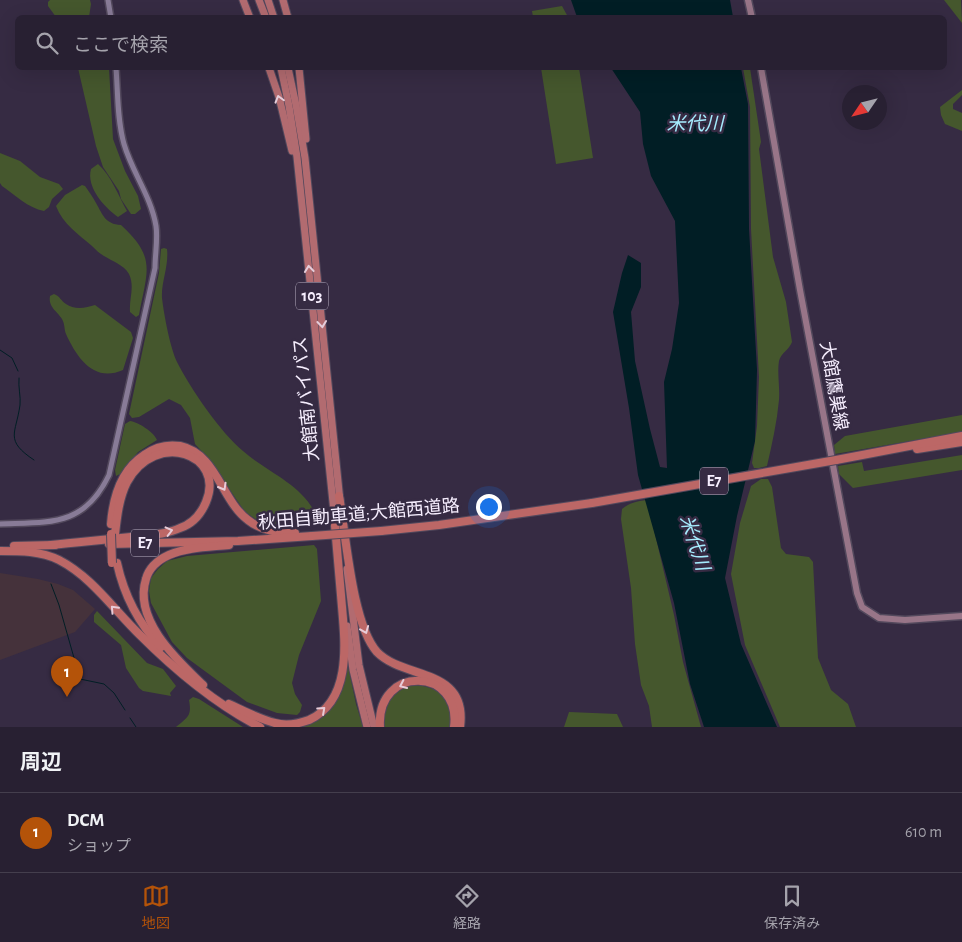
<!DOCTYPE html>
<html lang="ja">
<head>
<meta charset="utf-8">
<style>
	:root { --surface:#282032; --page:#30283a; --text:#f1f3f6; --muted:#a5a3ac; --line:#443e4d; --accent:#b45309 }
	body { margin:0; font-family:"Alegreya Sans","Noto Sans JP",sans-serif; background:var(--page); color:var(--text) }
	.compass { position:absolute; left:842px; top:85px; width:45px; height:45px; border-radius:50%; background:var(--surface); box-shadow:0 5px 20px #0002; rotate:235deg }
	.you { position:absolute; left:488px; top:506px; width:18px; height:18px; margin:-12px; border:4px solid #fff; border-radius:50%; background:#1a73e8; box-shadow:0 0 0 8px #1a73e833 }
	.badge { display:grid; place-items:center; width:32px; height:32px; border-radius:50%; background:var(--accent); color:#fff; font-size:16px; font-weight:700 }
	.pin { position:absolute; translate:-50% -41px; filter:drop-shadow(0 1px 2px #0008) }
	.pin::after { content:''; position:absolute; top:26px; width:18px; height:15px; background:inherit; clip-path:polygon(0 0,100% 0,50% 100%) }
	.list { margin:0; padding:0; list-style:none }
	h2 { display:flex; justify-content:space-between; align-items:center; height:65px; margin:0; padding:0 20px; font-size:21px }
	h2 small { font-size:16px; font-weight:400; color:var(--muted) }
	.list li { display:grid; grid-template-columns:32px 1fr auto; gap:15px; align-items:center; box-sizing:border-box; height:80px; padding:0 20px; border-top:1px solid var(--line) }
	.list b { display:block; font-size:19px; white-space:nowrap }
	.list p { margin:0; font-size:16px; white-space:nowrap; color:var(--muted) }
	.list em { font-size:16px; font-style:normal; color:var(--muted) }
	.icon { flex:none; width:28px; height:28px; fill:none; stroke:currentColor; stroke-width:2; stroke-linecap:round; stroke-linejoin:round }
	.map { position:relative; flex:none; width:962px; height:727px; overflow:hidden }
	.search { position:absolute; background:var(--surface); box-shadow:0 5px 20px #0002; left:15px; right:15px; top:15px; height:55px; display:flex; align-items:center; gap:12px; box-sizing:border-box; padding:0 18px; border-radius:8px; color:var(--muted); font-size:19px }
	.sheet { height:145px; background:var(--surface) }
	nav { display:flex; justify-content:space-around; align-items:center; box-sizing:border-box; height:70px; border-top:1px solid var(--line); background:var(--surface); font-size:14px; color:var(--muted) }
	nav a { display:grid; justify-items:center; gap:2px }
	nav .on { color:var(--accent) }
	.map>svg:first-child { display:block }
	.industrial { fill:#45323b }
	.green { fill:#45572d }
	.water { fill:#011e25 }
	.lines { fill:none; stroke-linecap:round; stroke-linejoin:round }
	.stream { stroke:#011e25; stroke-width:1 }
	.tertiary-casing { stroke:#52485c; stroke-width:8 }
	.secondary-casing { stroke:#52485c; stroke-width:9 }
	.trunk-casing { stroke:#52485c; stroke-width:9 }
	.motorway-casing { stroke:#52485c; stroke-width:10 }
	.tertiary { stroke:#887b97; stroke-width:5 }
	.secondary { stroke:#987588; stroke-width:6 }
	.trunk { stroke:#b26b70; stroke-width:7 }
	.motorway { stroke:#bc6766; stroke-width:8 }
	.motorway-bridge-casing { stroke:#52485c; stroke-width:10; stroke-linecap:butt }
	.motorway-bridge { stroke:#bc6766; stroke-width:8 }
	.oneway { stroke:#e5cdda }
	.oneway2 { stroke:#e8ccd8 }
	.labels { text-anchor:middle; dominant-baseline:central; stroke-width:5; stroke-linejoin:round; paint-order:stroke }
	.shield { fill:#362b43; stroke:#bcb4c6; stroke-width:1 }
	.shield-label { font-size:16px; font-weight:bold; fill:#f6eefe }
	.street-label { font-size:18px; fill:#f6eefe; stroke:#362b43 }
	.water-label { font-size:19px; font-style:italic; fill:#a5ebfd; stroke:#362b43 }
</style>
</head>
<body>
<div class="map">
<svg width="962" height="727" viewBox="0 0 962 727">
	<rect width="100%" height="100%" fill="#362b43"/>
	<!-- industrial -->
	<path class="industrial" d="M0,573L38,579L58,584L73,590L95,609L75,632L0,660Z"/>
	<!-- green -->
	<g class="green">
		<path d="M50,0H90L91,4L89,17H56L48,6V2Z"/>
		<path d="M944,0H961L962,23Z"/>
		<path d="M562,6L568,17H533L532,11Z"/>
		<path d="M78,68H109L113,139L125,171L138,196L141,209L135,214H131L121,199L119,191L103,167L96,146Z"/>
		<path d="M541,68H579L593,158L556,164Z"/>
		<path d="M743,68H750L761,142L759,149L773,257L786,302L792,342C789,350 781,353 779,361C777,373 780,387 779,400C777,422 772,444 767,466L759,468H754L752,463L757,426L759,377L751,229L750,107Z"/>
		<path d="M962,90V95L953,104V109L962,113V131L945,124L941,115L940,107Z"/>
		<path d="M0,153L20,161L40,177L59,184L63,189L52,199L49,207L44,211C28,208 15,195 2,186L0,183Z"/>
		<path d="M98,164C112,177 118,195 127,211L118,217C104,207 86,187 91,169Z"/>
		<path d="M82,185L85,186C89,192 93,197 96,203C103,215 105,224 121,225C157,258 147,271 139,315L136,317L130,312C129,298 135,287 129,274C124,265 112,261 104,256C99,253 96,250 92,246C78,234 63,224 56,206L65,195Z"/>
		<path d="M164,248L167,249C169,266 161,282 162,298C164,315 170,347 177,362C190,388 221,433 243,451C268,473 301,483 317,516L312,524L278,526L257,520L245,512L208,458L195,444L190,418L181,405L169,399L139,417L132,418L129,414L159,273L161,249Z"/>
		<path d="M54,294C60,296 61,301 66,304C74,310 86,308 95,305L131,332L133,338L123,370C94,383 77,358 66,334C64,329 65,324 62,319C57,311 48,307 50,296Z"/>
		<path d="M962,415V432L835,454L834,445L845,436Z"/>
		<path d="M130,421C138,422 154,432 157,440L138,452L120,474L116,476L115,470L125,424Z"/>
		<path d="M962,455V470L853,488L839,474L838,466L862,462L864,471Z"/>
		<path d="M761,479H768L772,487L781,548L786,554L809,557L813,562L818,658L831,690L848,704L856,727H780L745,645L731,574L740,523L751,486Z"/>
		<path d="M647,500L674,615L683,662L701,727H652L649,706L641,685L635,644L631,588L621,519L622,509C629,503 637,501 647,500Z"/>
		<path d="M314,545L317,549L321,601L299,655L292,683L295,694L302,705L300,712L297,715L277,713L247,702L187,658L172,642L151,603L149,591L151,578L158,569L167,561L187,556Z"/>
		<path d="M97,611L147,663L163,669L176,686L170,693L171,696L143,691L139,688L126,668L121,645L94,622V615Z"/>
		<path d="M346,666H348L356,704L363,727H296C327,721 342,696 346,666Z"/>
		<path d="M412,685C437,685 456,699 450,727H384C382,706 392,691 412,685Z"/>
		<path d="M193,697L199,699L243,727H176C188,717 192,716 189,700Z"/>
		<path d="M569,712L617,714L623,727H564Z"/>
	</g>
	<!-- water -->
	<g class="water">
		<path d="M571,0H730L733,17H577Z"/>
		<path d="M611,68H741L748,104L749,229L757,370L755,441L737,516L725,578L741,644L777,727H704L690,684L674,603L638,475L629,408L613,312L622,273L628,255L641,263V287L631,312L635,361L650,429L660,467L667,468L664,382L672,349L679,303L675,221L651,176L643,144L640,112Z"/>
	</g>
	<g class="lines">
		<!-- stream -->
		<g class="stream">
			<path d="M0,350L12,358L18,371"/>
			<path d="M19,378C18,387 21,397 20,405C16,434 4,440 34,460"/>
			<path d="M51,584L59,605L80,679L104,684L114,693L125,710"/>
			<path d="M130,718L136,727"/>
		</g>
		<!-- tertiary casing -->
		<g class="tertiary-casing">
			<g id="tertiary">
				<path d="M108,0L111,18"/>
				<path d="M0,524C50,522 84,527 109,475L155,268C155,254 158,239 156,226C151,196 132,172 124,144C117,119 118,93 116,68"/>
			</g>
		</g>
		<!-- secondary casing -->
		<g class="secondary-casing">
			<g id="secondary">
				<path d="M748,0L752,18"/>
				<path d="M761,68L800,290L857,593L862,607L879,618L905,620L962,616"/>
			</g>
		</g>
		<!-- trunk casing -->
		<g class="trunk-casing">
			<g id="trunk">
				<path d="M243,0L250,18"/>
				<path d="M259,0L266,18"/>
				<path d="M268,0L274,18"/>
				<path d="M283,0L288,18"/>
				<path d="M269,68L279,97L292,151"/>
				<path d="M281,68L289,106L297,157L336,531"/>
				<path d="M288,68L296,105L305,158L340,501"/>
				<path d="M299,68L306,139"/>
				<path d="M347,569L359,665L374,727"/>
				<path d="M347,626L353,670L367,727"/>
			</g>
		</g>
		<!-- motorway casing -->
		<g class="motorway-casing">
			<g id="motorway">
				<path d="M917,449L962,442"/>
				<path d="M836,460L962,436"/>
				<path d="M339,496C346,535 352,624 377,652C404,680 468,667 460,727"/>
				<path d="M111,524C113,498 121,470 144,455C155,447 167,444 180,446C217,454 221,500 248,520C262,531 278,533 295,533"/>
				<path d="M381,531L439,525L592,503"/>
				<path d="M109,544L238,541L312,536"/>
				<path d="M51,545C78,542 104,540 131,537C147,535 165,535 180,528C192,524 201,514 206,502C226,454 156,429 127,482C119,498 117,516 115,534"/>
				<path d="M14,546L55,545"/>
				<path d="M0,551C20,551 41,551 59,560C92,577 114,610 140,635C176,671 214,703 260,727"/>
				<path d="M117,563C124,595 138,623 161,647"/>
				<path d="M203,685C177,660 133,620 146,579C149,568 158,560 169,555C187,547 210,547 229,545"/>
				<path d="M229,704C244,711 259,719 275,723C286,726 298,724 309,720C355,699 344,635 341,595C339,572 337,549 335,526"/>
				<path d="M380,727C376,664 462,667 454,727"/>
			</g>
		</g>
		<!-- tertiary -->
		<use href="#tertiary" class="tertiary"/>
		<!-- secondary -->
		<use href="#secondary" class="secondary"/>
		<!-- trunk -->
		<use href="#trunk" class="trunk"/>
		<!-- motorway -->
		<use href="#motorway" class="motorway"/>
		<!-- motorway-bridge casing -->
		<g class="motorway-bridge-casing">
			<g id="motorway-bridge">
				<path d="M592,503L836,460"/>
				<path d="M111,534L112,563"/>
				<path d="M312,536L381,531"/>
			</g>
		</g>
		<!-- motorway-bridge -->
		<use href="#motorway-bridge" class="motorway-bridge"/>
	</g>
	<!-- one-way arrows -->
	<defs><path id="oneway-chevron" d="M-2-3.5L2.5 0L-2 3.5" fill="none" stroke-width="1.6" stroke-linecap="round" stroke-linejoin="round" transform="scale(1.25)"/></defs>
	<g class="oneway">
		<use href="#oneway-chevron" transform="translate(279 99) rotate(-106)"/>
		<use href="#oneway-chevron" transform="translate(309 269) rotate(-96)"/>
		<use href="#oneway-chevron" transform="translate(322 324) rotate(84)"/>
	</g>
	<g class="oneway2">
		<use href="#oneway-chevron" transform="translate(223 487) rotate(60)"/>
		<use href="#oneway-chevron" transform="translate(169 531) rotate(-14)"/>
		<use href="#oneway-chevron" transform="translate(114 609) rotate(-133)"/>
		<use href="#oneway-chevron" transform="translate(365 630) rotate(68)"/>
		<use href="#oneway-chevron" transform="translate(403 685) rotate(155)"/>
		<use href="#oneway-chevron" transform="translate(322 710) rotate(-42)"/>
	</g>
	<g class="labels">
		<!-- shield labels -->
		<g class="shield">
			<rect x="296" y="282.5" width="32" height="27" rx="4"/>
			<rect x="700" y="467.5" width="28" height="27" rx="4"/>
			<rect x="131" y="529.5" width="28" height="27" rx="4"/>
		</g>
		<g class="shield-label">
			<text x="312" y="296">103</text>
			<text x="714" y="481">E7</text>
			<text x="145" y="543">E7</text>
		</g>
		<!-- street labels -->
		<g class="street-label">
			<text transform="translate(833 386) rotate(80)">大館鷹巣線</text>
			<text transform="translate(307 399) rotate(-96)">大館南バイパス</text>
			<text transform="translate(359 515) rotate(-5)">秋田自動車道;大館西道路</text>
		</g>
		<!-- water labels -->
		<g class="water-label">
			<text x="695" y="124">米代川</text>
			<text transform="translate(694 543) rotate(72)">米代川</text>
		</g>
	</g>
</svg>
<svg class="compass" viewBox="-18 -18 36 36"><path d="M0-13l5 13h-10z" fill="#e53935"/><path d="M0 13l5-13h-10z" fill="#a5a3ac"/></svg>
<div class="you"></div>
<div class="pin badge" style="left:67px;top:697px">1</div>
<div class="search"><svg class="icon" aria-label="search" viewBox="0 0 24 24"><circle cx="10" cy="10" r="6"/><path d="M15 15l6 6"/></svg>ここで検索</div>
</div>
<section class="sheet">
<h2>周辺<small></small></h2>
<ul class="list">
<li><span class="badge">1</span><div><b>DCM</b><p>ショップ</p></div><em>610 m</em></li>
</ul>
</section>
<nav>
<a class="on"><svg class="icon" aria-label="map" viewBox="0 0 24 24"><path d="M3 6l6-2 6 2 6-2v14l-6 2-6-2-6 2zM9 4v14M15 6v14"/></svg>地図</a>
<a><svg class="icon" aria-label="directions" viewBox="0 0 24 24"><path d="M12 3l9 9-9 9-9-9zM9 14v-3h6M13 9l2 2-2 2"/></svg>経路</a>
<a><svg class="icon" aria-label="saved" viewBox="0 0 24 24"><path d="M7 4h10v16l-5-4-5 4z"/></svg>保存済み</a>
</nav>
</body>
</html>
